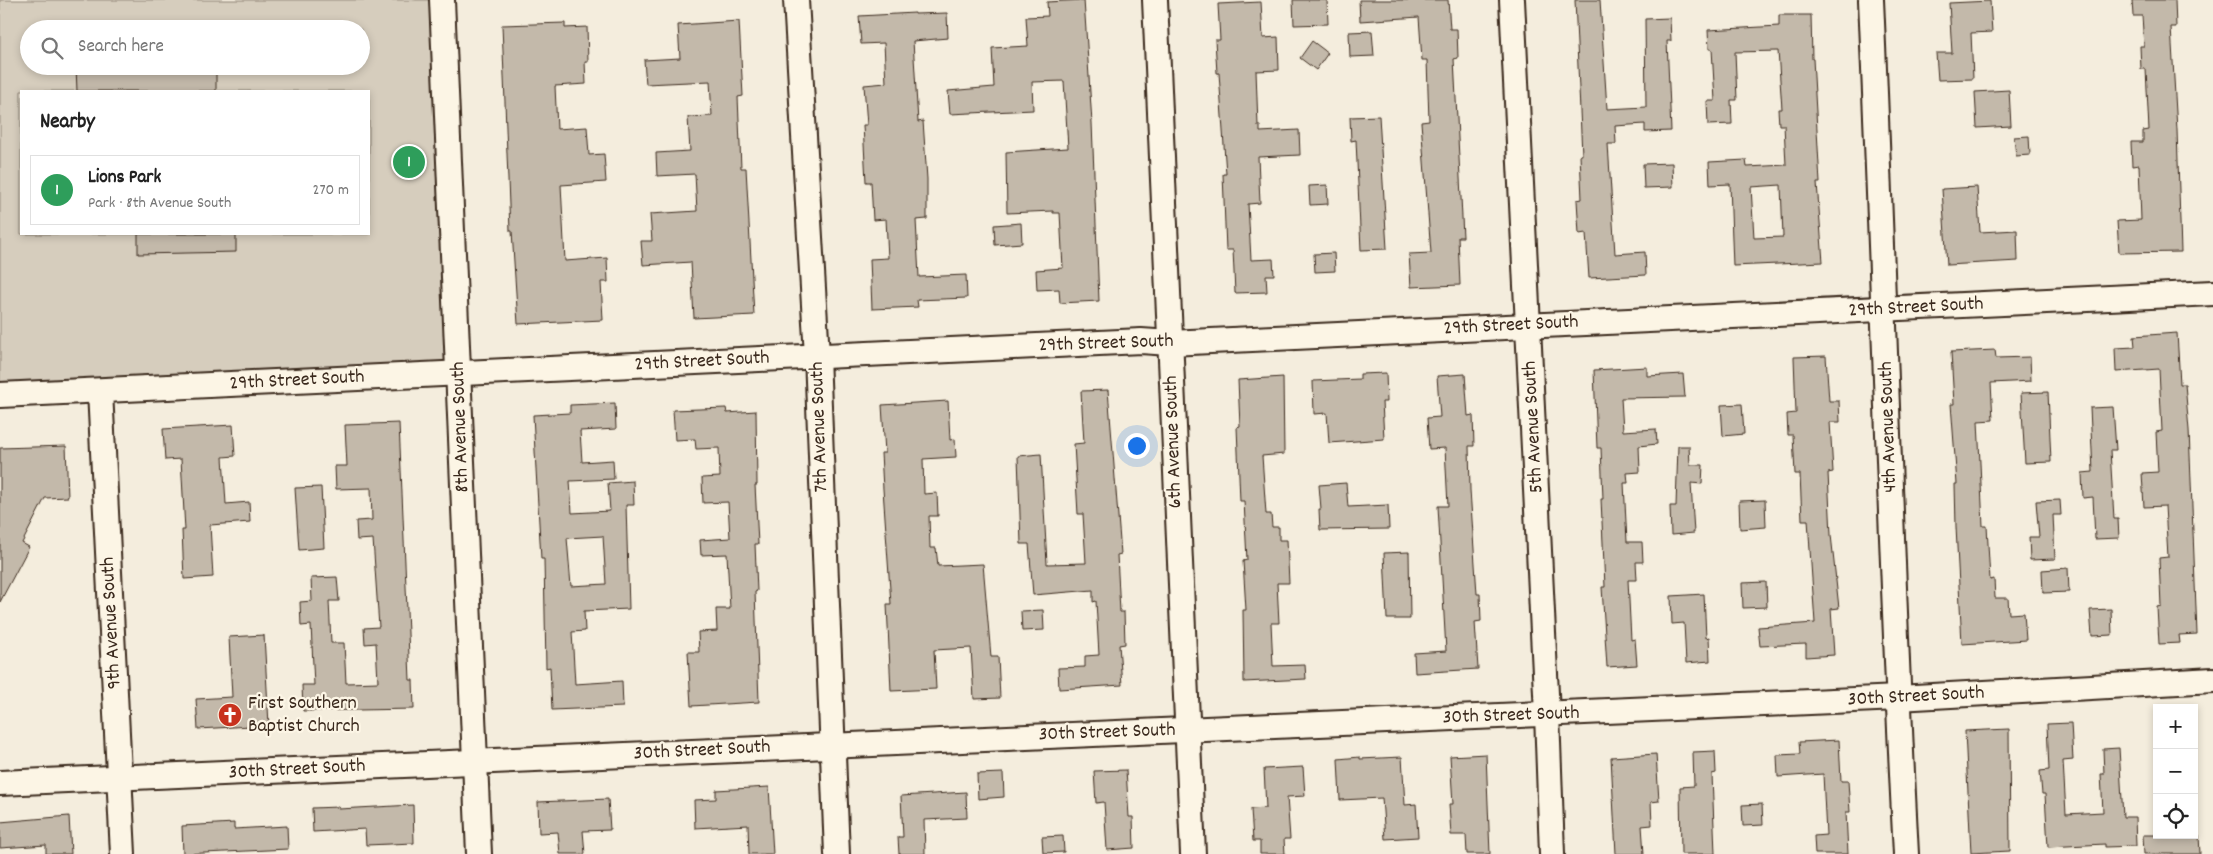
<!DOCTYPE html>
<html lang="en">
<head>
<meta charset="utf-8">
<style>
	:root { --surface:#fff; --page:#f2f2f2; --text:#222; --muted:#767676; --line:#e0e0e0; --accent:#0b8043 }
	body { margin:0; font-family:Dekko,sans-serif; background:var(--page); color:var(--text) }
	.controls { position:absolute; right:15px; bottom:15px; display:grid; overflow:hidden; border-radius:0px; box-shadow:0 2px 8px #0003 }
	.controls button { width:45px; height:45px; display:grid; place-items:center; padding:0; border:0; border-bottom:1px solid var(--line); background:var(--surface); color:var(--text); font:25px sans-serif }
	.you { position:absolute; left:1136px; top:445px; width:18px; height:18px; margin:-12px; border:4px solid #fff; border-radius:50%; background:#1a73e8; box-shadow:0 0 0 8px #1a73e833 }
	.badge { display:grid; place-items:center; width:32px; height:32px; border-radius:50%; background:var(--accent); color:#fff; font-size:16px; font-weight:700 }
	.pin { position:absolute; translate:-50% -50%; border:2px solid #fff; box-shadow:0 1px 5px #0006 }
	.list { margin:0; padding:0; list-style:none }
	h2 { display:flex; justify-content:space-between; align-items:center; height:65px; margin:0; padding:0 20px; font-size:21px }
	h2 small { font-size:16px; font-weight:400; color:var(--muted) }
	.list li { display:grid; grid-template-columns:32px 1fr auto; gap:15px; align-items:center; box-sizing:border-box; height:70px; margin:0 10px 10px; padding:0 10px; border:1px solid var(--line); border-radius:0px }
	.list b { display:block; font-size:19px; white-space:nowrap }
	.list p { margin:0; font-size:16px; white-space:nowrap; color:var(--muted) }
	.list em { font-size:16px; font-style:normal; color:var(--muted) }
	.icon { flex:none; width:28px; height:28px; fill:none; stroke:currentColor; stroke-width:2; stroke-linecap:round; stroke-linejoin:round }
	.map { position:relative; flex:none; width:2213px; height:854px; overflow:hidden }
	.search { position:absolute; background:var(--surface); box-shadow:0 2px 8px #0003; left:20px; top:20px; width:350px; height:55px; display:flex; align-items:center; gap:12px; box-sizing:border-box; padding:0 18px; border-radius:28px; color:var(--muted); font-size:19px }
	.panel { position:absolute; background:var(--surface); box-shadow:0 2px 8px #0003; left:20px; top:90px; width:350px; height:145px; border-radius:0px }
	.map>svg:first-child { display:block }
	.green { fill:#d6cdbd; stroke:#887c6e; fill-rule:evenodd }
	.building { fill:#c3b9aa; stroke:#3b2a1e; fill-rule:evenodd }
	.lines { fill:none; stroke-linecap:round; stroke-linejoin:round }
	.minor-casing { stroke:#3b2a1e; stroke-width:28 }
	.minor { stroke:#fcf5e5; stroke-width:24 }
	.labels { text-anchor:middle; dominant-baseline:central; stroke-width:4.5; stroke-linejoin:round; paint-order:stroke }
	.street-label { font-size:20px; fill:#3b2a1e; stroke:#fcf5e5 }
	.poi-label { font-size:20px; fill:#3b2a1e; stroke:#fcf5e5; text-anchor:start }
</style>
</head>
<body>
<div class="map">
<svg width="2213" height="854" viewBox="0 0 2213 854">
	<rect width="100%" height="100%" fill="#f4eddd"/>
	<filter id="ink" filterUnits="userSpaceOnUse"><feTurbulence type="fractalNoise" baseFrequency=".02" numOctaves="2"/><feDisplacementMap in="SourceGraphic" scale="10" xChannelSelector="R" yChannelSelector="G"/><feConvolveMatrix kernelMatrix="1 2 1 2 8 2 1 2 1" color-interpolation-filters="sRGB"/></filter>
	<g filter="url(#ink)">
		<!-- green -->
		<path class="green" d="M0,0H441L458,373L0,395ZM29,29H361V66H29ZM21,91H369V234H21Z"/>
		<!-- building -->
		<g class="building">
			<path d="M1084,0L1092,123L1099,301L1060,303L1059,289L1037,290L1036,270L1063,268L1060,213H1053V211L1007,213L1006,152L1068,148L1064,81L1032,82L1033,110L950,114L948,91L994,87L992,48L1028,46L1026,17L1048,16L1047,2Z"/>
			<path d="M1293,0H1327L1328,24L1294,25Z"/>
			<path d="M1359,0H1448L1450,29H1457L1458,58L1454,59L1463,237H1458L1460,285L1411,287L1409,254L1431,253L1421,122L1429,121L1427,60H1422L1419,17L1360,21Z"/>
			<path d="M1575,0H1600L1607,109L1646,107L1645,19L1670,18L1671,41H1667L1671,131L1645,132V124L1615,126L1616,144H1608L1615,254L1645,252L1646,275L1589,278L1586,233L1579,234L1577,200L1582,199L1580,155H1582Z"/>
			<path d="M2132,0H2175L2176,27H2171L2177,130L2181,252L2119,253L2117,221L2141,220L2139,165L2132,166L2131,142H2143V131L2149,130L2146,69H2141L2140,46H2144L2142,16H2133Z"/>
			<path d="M1990,1L1992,32L1971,33L1973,79L1938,80L1936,53H1952L1949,3Z"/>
			<path d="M1261,2L1263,38L1278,37L1279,70L1256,71L1258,126H1260V132L1299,130L1300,155L1258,157L1260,203L1248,204L1251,260L1273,259L1274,275H1266L1267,292L1235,293L1233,250H1226L1223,174H1226L1219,73H1217L1215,40H1220L1218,4Z"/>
			<path d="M915,13V14L947,13L948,38L913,41L918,122L923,121L927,179V219L916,220L919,277L966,275L967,298L917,300L918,307L872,309L870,259L888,258L886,219L873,220L871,182H866L863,125H867L864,85L886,83L884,43L861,44L859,16Z"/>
			<path d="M1779,15H1811L1812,59H1813L1820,183H1817L1823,262L1733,266L1730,184L1710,185L1709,162L1746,160L1747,167L1786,165L1784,125H1779L1778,109H1782L1778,51L1735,52L1737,100H1731L1732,124L1708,125L1707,101H1715L1712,49H1709L1708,30L1779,26ZM1781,185L1783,237L1754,238L1751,187Z"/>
			<path d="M739,21L743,96L738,97L741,168H746L754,315L694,318L691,262L643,265L641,241H652L650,214L697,211L695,174L657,176L656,153L690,151L688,117L712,116L710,81L646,84L644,60L680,58L678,25Z"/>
			<path d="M565,23V28L587,27L588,62H585L586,84L555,86L557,129L587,127L589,155L604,154L606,182L561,185L565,261L607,258L608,282H601L603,320L518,324L512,231H510L502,25Z"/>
			<path d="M1372,31L1374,56L1350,57L1349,32Z"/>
			<path d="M1312,41L1328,53L1316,70L1300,58Z"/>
			<path d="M76,66H216V91H77Z"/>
			<path d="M2009,90L2011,126L1977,128L1975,92Z"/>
			<path d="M1379,116L1387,249L1361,250L1356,140L1351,141L1350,117Z"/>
			<path d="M2029,136L2030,155L2016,156L2014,137Z"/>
			<path d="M1672,163L1673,187L1644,188L1643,164Z"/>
			<path d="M1327,185L1328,204L1310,205L1309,186Z"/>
			<path d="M1977,187L1980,232L2017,230L2018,261L1947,265L1942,189Z"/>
			<path d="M1021,223L1022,243L995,245L994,225Z"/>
			<path d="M138,234H236V252L138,254Z"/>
			<path d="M1334,253L1335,271L1315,272L1314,254Z"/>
			<path d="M2177,333L2180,384H2185L2189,430L2197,634L2179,635L2180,643L2159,644L2157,607L2161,606L2159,558L2168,557L2165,506L2144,507L2142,473L2158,472L2156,432L2162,431L2159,369L2116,372L2115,348L2135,347L2134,336Z"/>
			<path d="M1995,350L1996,358L2030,357L2031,381L1991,383L1993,420L1978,421L1983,526H1987L1990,580L1994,579L1995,598H2008L2009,614L2024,613L2026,640L1962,644L1956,527L1955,484H1957L1951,404H1954L1951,352Z"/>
			<path d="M1826,356L1829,401H1839L1840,422H1830L1833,472L1828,473L1831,535L1839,608L1831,609L1834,655L1806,657V644L1760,646L1758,627L1815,623L1808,520H1802L1800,474H1795L1793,435H1788L1787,414L1796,413L1794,357Z"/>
			<path d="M1647,367V376L1683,374L1685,397L1621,398L1623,431L1656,429L1657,444L1639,446L1640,472L1627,473L1628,483H1624L1627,542H1642L1643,562H1636L1637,580H1628L1631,640L1635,639L1637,665L1607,667L1602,587H1605L1601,499H1603L1601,448H1597L1594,370Z"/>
			<path d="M1386,373L1387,402H1382L1384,439L1329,443L1327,413L1314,414L1313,381L1360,379V374Z"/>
			<path d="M1465,374L1468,416L1473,415L1474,446H1469L1470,490L1477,594H1480L1481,621L1475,622L1478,669L1415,673L1414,653L1446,651L1438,506H1448L1445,448L1429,449L1427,418L1440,417L1437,376Z"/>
			<path d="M1283,377L1284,454L1262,456L1266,514H1271L1272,527H1279V540H1287L1289,583H1277L1279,623H1271L1273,666L1305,665L1306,679L1244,682L1243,610H1246L1243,561L1247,560L1244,501H1240L1237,427L1240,426L1238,380Z"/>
			<path d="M1108,390L1121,554L1117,555L1120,612H1124L1125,644L1119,645L1122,685L1059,689L1058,668L1085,667V656L1099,655L1096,601L1093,602V590L1033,595L1029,544H1021L1018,456L1041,454L1047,564L1086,563L1083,514H1078L1074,444L1084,443L1081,391Z"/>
			<path d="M2048,392L2051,462L2025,463L2021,393Z"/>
			<path d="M948,401L950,440L955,439L956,457L923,459L924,494L937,493L938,516H929L930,548H936L938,566L983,564L991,657H998L1000,698L974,699L971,648L934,650L936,689L891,691L887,604H891L883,489L881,453H885L882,405Z"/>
			<path d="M615,403L616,429L580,431L582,462L613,460L614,479L570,481L572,513L610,511L608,483L633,481L634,505H626L629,609L584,611L585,631L572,632L575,684L622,681L623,707L552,710L550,667L546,668L544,559H541L533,415L570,413V405ZM603,536L606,584L571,586L567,538Z"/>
			<path d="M1742,404L1744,434L1723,436L1721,405Z"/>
			<path d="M2113,407L2116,450H2110L2114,519H2118L2119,538L2095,539L2093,497L2083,498L2082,473L2093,472L2090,408Z"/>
			<path d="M726,408L727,413L756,411L757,485H755L758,544H755L757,591L755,592L759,702L691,706L688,652H699L698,632L717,631L716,609H730L727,554L701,555L700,540L730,538L728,502L703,503L702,478L720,477L719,448L696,449L695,439L675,440L673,410Z"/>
			<path d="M399,423L410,680H413L414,709L303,711L302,685H314L311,625L301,626L300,602L312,601L311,578L337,577L339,601H329L331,643H344L346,683L378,682L376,643L365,644L364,628L379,627L373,539L357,540L356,521L372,520L371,488L336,489L335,466H347L345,425Z"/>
			<path d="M233,425L235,456L223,457L226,504L249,502L250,522L210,525L213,577L184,579L182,530H185L181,459L165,460L163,429Z"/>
			<path d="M66,446L68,497L45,498L22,543L29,547L0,602V448Z"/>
			<path d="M1678,446H1689L1690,465H1703L1702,484L1691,483L1694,533L1671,535L1670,506H1676Z"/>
			<path d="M1346,483L1348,507L1388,505L1389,529L1320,530L1319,509H1321L1319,485Z"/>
			<path d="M321,487L324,548L299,550L295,488Z"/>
			<path d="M1765,500L1766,527L1740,529L1739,501Z"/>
			<path d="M2060,500L2061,515H2053L2055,559L2030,560L2029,537H2039L2036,501Z"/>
			<path d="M1409,552L1410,619H1387L1384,553Z"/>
			<path d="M2068,568L2069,592L2043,593L2042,570Z"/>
			<path d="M1766,582L1767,607L1743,608L1742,583Z"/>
			<path d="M1704,594L1706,638L1709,637L1710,661L1686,663L1684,623L1672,624L1671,596Z"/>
			<path d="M2111,609L2112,635L2092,636L2090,610Z"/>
			<path d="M1043,610L1044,630L1022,631L1021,611Z"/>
			<path d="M264,635L269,725L198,729L196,699L232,697L229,637Z"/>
			<path d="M2071,723L2073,760L2063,761L2066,814L2103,812L2101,774H2104L2103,749L2119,748L2123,817H2135L2136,846L2105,847V844L2048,847L2045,794H2042L2040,771L2049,770L2047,724Z"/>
			<path d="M2009,729L2010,851L1971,853L1965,731Z"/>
			<path d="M1839,740L1841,781H1848L1850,812H1846L1848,854H1815L1814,836L1826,835L1823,774L1778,777L1777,755L1800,754L1799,742Z"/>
			<path d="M1715,751L1716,773L1712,774L1715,854H1681L1680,787L1694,786L1693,752Z"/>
			<path d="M1486,754L1490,854H1467L1466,835H1451L1449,804H1453L1450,756Z"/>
			<path d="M1656,754L1659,801L1651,802L1652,825L1642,826L1644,854H1616L1611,757Z"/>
			<path d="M1360,757V759L1402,757L1405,805L1416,804L1418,837L1385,839L1382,798L1340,800L1338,759Z"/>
			<path d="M1303,767L1305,796L1287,797L1290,839H1284L1285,854H1260V841H1253L1251,809L1266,808L1264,769Z"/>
			<path d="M1126,770L1129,817H1133L1134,848L1107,850L1104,802L1096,803L1094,771Z"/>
			<path d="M1003,773L1004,797L978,799L977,774Z"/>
			<path d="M769,787L773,854H749L748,825L695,828L694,800L716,799V790Z"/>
			<path d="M966,792L967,818L924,820L925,854H899L898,837H903L901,796Z"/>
			<path d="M608,799L610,830L583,831L585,854H560L558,832L539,833L538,802Z"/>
			<path d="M1762,804L1763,825L1743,826L1742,805Z"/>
			<path d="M413,805L414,843L366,845L365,829L313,832L312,808L339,807V809Z"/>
			<path d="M69,816L71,854H46V845L0,848V822Z"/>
			<path d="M234,823V829L287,826L288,849L183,854L182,826Z"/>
			<path d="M2143,835H2199L2200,854H2144Z"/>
			<path d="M1063,836L1064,852L1043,853L1042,837Z"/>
		</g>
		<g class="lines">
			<!-- minor casing -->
			<g class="minor-casing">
				<g id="minor">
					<path d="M442,0L479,854"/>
					<path d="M796,0L817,356L837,854"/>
					<path d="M1155,0L1193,854"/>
					<path d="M1512,0L1547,714L1552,854"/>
					<path d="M1871,0C1884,285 1891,570 1906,854"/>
					<path d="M100,391L123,854"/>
					<path d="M0,395L1141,341L1170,343L2213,293"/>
					<path d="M0,783L1898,698L2213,680"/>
				</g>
			</g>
			<!-- minor -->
			<use href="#minor" class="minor"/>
		</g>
	</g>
	<!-- icons -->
	<defs>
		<g id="church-disc" transform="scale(1.25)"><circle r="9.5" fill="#c8321e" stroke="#fcf5e5"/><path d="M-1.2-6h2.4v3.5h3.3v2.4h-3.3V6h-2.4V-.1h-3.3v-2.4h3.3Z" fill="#fff"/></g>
	</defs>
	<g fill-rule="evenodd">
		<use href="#church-disc" x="230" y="715"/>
	</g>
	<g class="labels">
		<!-- street labels -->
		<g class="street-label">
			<text transform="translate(1916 308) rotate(-3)">29th Street South</text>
			<text transform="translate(1511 326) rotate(-3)">29th Street South</text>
			<text transform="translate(1106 344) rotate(-2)">29th Street South</text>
			<text transform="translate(702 362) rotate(-3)">29th Street South</text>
			<text transform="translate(297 381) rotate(-3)">29th Street South</text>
			<text transform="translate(461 427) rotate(-92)">8th Avenue South</text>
			<text transform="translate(820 427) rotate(-92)">7th Avenue South</text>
			<text transform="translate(1534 427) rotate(-93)">5th Avenue South</text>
			<text transform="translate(1889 427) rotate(-92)">4th Avenue South</text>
			<text transform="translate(1174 442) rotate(-92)">6th Avenue South</text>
			<text transform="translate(112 623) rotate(-93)">9th Avenue South</text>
			<text transform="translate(1916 697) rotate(-3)">30th Street South</text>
			<text transform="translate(1511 716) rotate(-2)">30th Street South</text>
			<text transform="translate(1107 733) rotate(-2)">30th Street South</text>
			<text transform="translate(702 751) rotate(-3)">30th Street South</text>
			<text transform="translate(297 770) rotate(-3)">30th Street South</text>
		</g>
		<!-- poi labels -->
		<g class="poi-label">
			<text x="248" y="704">First Southern<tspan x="248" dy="23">Baptist Church</tspan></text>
		</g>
	</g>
</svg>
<div class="controls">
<button>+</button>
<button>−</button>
<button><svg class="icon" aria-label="locate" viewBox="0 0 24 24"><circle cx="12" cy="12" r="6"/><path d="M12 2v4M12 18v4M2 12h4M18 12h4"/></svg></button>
</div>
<div class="you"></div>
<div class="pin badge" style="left:409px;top:162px;background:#2e9e5b">1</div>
<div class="search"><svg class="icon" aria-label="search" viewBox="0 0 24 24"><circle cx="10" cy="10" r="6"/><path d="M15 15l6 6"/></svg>Search here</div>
<section class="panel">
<h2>Nearby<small></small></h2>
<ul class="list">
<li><span class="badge" style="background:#2e9e5b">1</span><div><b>Lions Park</b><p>Park · 8th Avenue South</p></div><em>270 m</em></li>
</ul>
</section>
</div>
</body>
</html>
